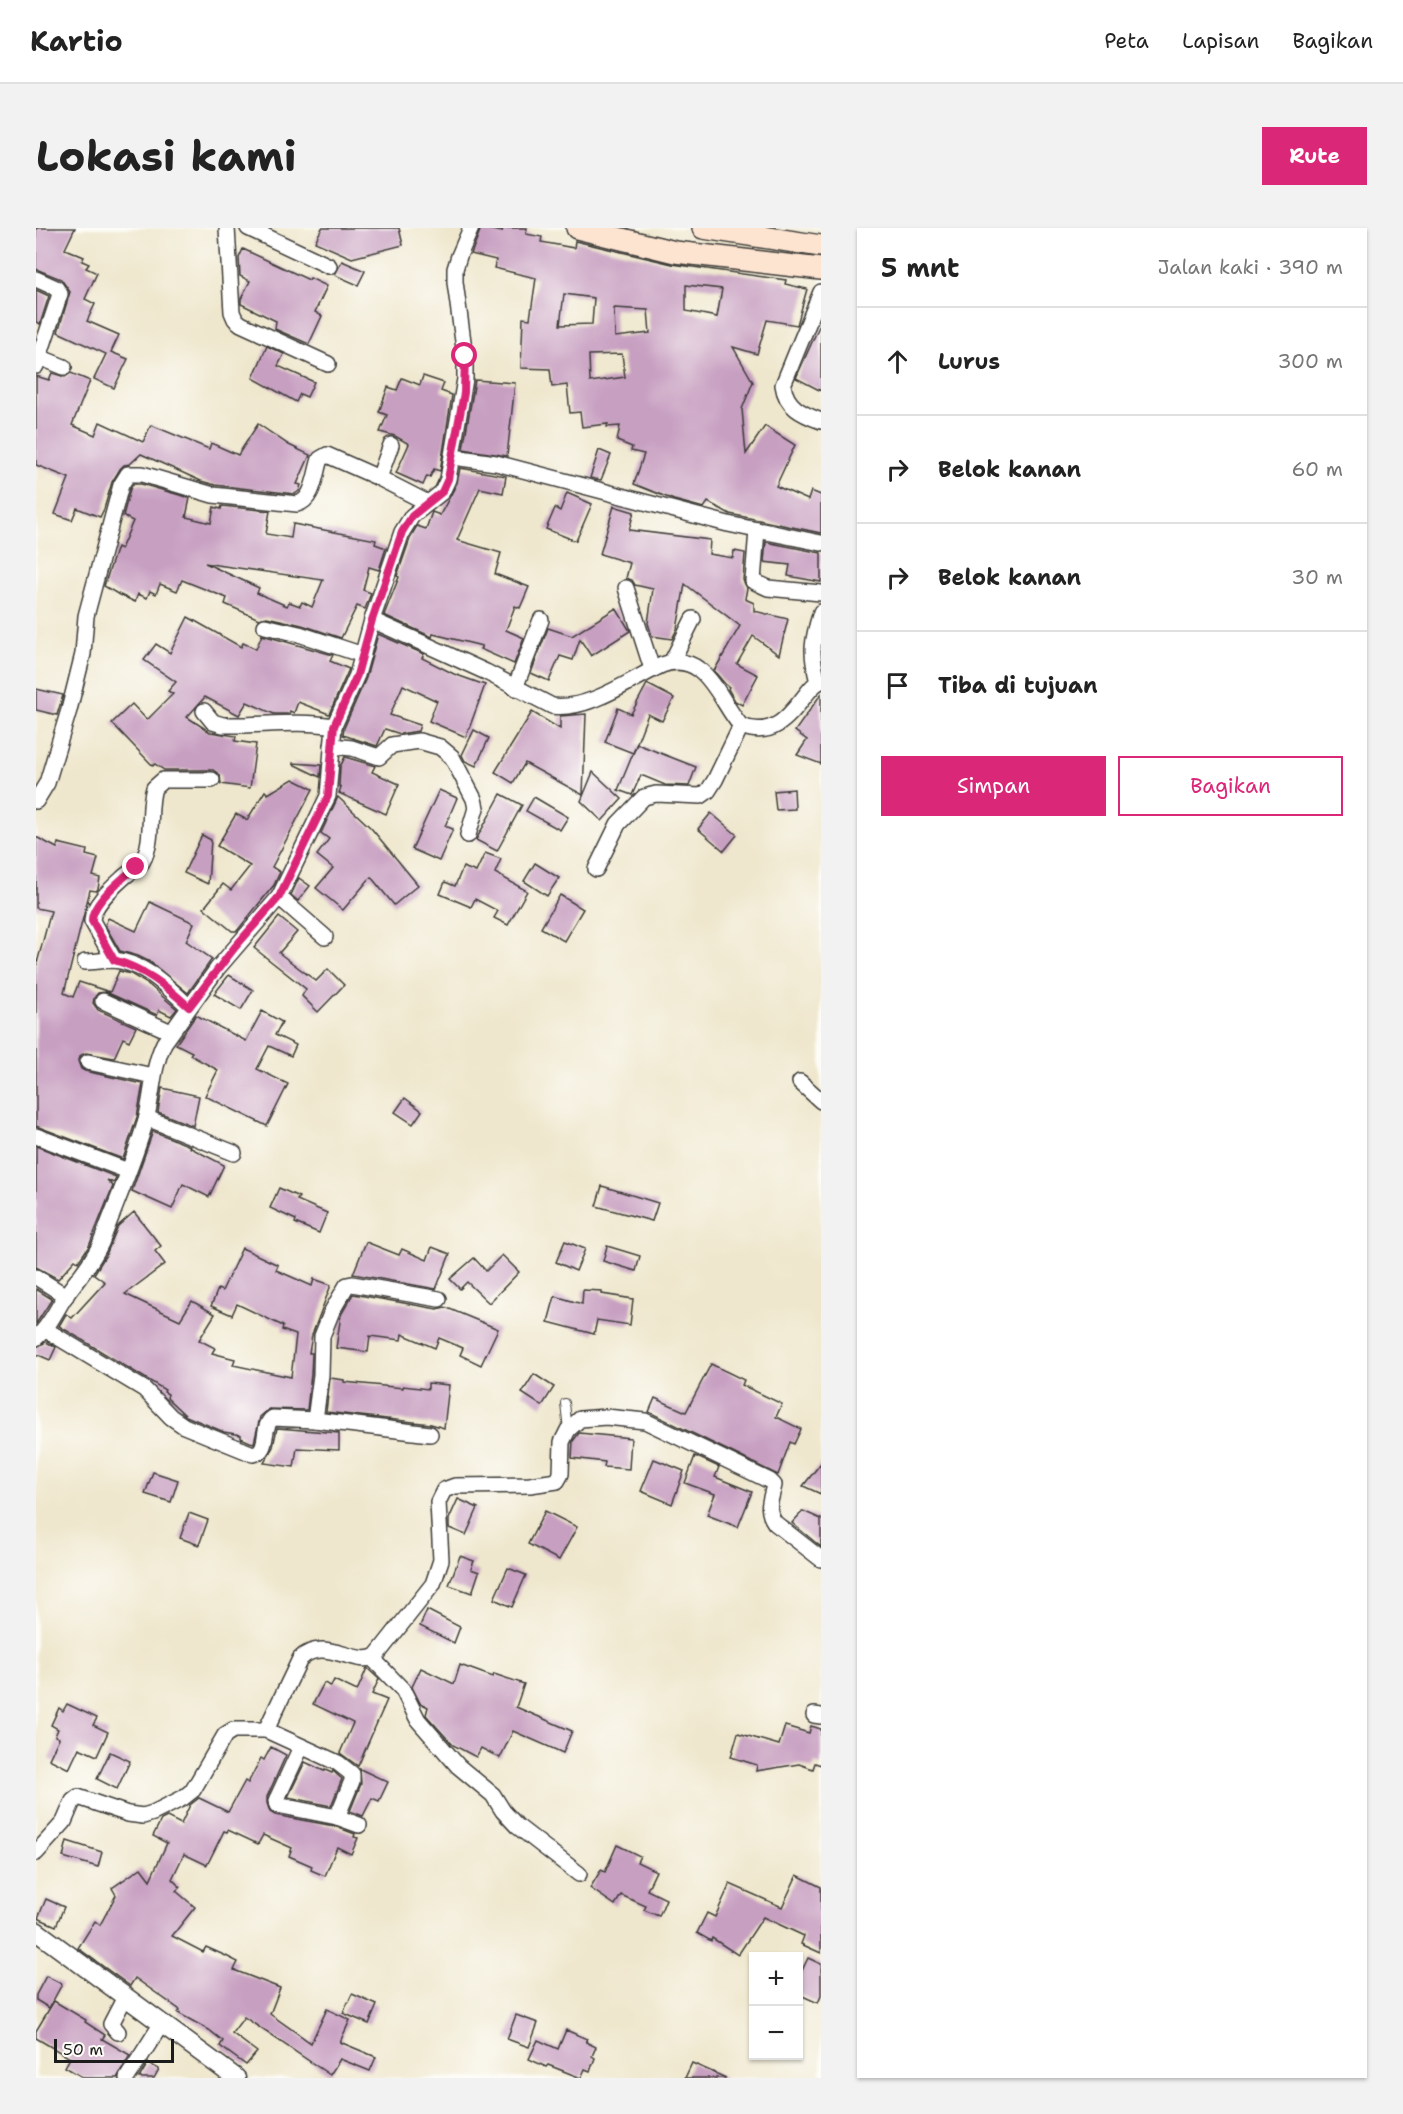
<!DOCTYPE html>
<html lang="id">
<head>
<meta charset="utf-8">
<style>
	:root { --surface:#fff; --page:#f2f2f2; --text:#222; --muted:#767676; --line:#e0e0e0; --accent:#db2777 }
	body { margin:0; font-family:"Shantell Sans",sans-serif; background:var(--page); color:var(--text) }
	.controls { position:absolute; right:18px; bottom:18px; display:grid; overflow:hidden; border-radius:0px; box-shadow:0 2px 4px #0004 }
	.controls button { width:54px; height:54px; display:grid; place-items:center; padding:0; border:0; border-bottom:2px solid var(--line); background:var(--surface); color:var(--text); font:30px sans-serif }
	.scale { position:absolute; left:18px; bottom:15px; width:120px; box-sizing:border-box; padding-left:6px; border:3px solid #1c1c1c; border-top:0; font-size:16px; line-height:21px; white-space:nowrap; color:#1c1c1c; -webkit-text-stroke:4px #fdfcf7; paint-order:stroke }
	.stop { position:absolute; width:18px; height:18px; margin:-14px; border:4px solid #db2777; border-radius:50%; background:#fff }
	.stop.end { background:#db2777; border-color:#fff; box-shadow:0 2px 6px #0008 }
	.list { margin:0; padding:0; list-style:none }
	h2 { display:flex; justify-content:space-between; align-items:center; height:78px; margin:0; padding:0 24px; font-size:26px }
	h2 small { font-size:20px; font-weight:400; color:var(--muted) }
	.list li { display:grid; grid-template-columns:39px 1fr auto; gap:18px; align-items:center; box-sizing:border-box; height:108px; padding:0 24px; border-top:2px solid var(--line) }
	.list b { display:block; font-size:22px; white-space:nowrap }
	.list em { font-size:20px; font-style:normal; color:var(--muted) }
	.actions { display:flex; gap:12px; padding:18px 24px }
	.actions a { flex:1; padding:14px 0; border:2px solid var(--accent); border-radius:0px; text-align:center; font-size:21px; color:var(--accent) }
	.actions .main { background:var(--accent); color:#fff }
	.icon { flex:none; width:33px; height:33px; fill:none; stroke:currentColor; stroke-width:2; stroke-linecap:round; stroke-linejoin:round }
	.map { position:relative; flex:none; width:785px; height:1850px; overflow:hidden; border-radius:0px }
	header { display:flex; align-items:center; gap:36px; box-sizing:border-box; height:84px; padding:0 30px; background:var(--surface); border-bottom:2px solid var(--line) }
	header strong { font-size:28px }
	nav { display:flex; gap:33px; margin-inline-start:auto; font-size:21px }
	.intro { display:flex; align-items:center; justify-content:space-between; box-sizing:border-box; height:144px; padding:0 36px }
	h1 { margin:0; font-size:42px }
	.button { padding:15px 27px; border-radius:0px; background:var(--accent); color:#fff; font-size:21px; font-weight:700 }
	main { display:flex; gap:36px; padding:0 36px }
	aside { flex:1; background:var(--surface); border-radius:0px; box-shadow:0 2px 4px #0004 }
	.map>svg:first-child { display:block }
	.building { fill:#c79fc1; fill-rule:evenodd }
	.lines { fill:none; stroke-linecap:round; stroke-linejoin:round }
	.service-casing { stroke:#3c3a37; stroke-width:10 }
	.minor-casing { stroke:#3c3a37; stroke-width:18 }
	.tertiary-casing { stroke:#3c3a37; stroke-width:21 }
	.secondary-casing { stroke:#3c3a37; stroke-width:24 }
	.service { stroke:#fff; stroke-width:8 }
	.minor { stroke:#fff; stroke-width:15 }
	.tertiary { stroke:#fff; stroke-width:18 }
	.secondary { stroke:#fde4d1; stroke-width:21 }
	.route { stroke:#db2777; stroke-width:8 }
</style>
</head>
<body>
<header>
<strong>Kartio</strong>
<nav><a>Peta</a><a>Lapisan</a><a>Bagikan</a></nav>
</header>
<div class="intro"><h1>Lokasi kami</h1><a class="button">Rute</a></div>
<main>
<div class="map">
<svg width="785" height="1850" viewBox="0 0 785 1850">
	<rect width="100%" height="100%" fill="#fdfcf7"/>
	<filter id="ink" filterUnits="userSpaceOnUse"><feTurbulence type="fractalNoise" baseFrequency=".0167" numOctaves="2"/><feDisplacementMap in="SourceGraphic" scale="12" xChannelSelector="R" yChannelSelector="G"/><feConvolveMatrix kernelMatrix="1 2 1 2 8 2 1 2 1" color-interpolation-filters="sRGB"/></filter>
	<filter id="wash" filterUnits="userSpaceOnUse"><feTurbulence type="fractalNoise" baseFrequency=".008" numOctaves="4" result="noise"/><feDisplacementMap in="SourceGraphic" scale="24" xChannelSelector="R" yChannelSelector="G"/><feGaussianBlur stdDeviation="1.35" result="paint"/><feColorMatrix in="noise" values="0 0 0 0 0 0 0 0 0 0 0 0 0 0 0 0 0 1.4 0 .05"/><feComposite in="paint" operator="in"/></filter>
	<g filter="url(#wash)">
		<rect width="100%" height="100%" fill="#efe7cd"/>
		<g id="blocks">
			<!-- building -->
			<g class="building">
				<path d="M0,0H39L29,21L48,29L46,33L53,36L50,40L61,45L49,71L59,76L51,93L83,107L75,124L92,131L78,160L58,151L70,126L22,104L34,64L25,51L0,41Z"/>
				<path d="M286,0H363L367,17L316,30L279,14Z"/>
				<path d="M445,0L466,4L467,0H491L490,6L506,9L505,14L538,20L539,13L636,36L750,52L749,56L771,61L761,97L731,92L721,126L697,119L717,154L706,181L710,226L729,198L759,217L740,258L772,272L775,263L785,267V305L694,286L672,274L668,280L638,272L598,256L608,226L595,223L596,219L581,213L584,198L571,199L572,196L546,199L544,184L534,185L531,157L516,159L514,141L485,140L487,90L494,91L500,50L458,40L460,32L435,26ZM650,57L686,61L681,89L650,83ZM528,66L558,70L556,96L524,97ZM578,80L612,82L614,105L579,109ZM586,126L589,149L554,154L553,127Z"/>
				<path d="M207,21L273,52L274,50L291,58L279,84L286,88L273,116L239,101L240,93L205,76V71L214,53L204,48L203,30Z"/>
				<path d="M306,33L329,43L322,57L299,47Z"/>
				<path d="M0,62L13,68L4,96L0,94Z"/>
				<path d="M785,94V163L760,150Z"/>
				<path d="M231,118L248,126L242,138L278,154L271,169L264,166L260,174L217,150Z"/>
				<path d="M16,145L29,149L35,145L54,153L36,197L59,207L64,194L107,214L115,197L173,221L175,215L202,227L222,196L253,217L274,227L261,256L265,257L263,263L259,266L179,257L165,253L105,226L94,236L88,237L84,241L76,254L68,281L64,289L41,280L36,292L19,286L33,250L0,237V148L13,152Z"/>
				<path d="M387,148L408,155L405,163L416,167L404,243L398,241L394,249L391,248L387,257L360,245L373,216L359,208L344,204L351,187L343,184L352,159L361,162L366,150L384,157Z"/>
				<path d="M439,152L479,155L471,228L427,221Z"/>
				<path d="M563,222L575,227L565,252L554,250Z"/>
				<path d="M424,240L470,248L467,265L444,260L421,312L465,325L459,346L493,359L484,380L479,378L470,402L488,410L478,436L444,421L446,418L397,406L396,409L348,387L363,349L361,348L375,308L381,298L390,301L396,284L404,287L421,255Z"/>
				<path d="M97,256H105L154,270L150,289L175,295L178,279L185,281L186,278L234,283L230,306L255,310L257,296L340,312L339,316L350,320L343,342L333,339L327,362L335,365L329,381L321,378L305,410L266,397L231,389L223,391L189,376L191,370L146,352L141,363L124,356L120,366L114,363L111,370L102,366L99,374L80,365L68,358L81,319L85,321L97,293L87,288L94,261ZM169,335L181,337L287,352L276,379L266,374L264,378L253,374L251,378L221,365L223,360Z"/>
				<path d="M531,265L556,276L540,313L510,301L519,280L524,283Z"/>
				<path d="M578,278L598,284L593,302L674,312L673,326L697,330L698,323L709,325L707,352L711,360L709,371L718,375V383L752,391L743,427L717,408L701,436L722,447L706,477L699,473L692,461L693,459L689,456L678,443L704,398L649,356L641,401L636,411L616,408L612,395L617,361L599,357L596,352L590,350L594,335L564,326Z"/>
				<path d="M730,314L785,325V354L752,348L754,337L728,334Z"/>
				<path d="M580,380L594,403L555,428L544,411L537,432L524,428L513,453L495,445L512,400L536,408Z"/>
				<path d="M152,389L205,419L207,415L220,421L226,407L297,427L294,433L313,441L293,486L262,474L258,485L254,483L253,486H238L211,474L203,487L169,469L151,489L174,504L200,508L199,513L220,516L214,560L185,556L184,547L177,542H128L119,536L117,538L76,495L96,476L111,492L137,466L132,463L140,454L108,432L120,416L134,425Z"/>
				<path d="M342,406L388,426L386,430L418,446L449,457L430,509L393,493L401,473L367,457L354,487L384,497L382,503L364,506L349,501L341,518L307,507L308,500L330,450Z"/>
				<path d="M611,456L638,470L626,493L612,486L597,525L569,514L582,480L595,486Z"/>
				<path d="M0,461L27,467L21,487L0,482Z"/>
				<path d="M785,466V536L761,527L771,512L759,503Z"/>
				<path d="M496,484L524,501V488L550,486L547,567L489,535L477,555L459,544Z"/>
				<path d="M438,502L453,510L440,538L429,533L426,527Z"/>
				<path d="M601,516L660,539L653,558L629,557L605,547L596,567L582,562Z"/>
				<path d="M309,529L339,538L336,544L363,556L350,586L303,565L305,559L303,558L304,539Z"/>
				<path d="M257,535L285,537L284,549L257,536Z"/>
				<path d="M557,544L586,571L566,593L545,573Z"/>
				<path d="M257,551L277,561L236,639L244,644L238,657L201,703H196L168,680L187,656L195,662L214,638L181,618L200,586L211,592L229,563L232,566Z"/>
				<path d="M758,561L759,581L740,582L738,563Z"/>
				<path d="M403,562L421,570L409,598L417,601L403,633L376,621Z"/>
				<path d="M465,566L486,577L461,623L440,612Z"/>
				<path d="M302,569L335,600L382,657L358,677L335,649L307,682L280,660L297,640L281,627L293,611L285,605Z"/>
				<path d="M498,569L532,589L524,602L490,583Z"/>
				<path d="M675,585L701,607L688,623L662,601Z"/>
				<path d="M166,607L175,612L172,656L148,645Z"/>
				<path d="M0,609L21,620L22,615L51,622L50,627L62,630L57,648L64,650L62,661L60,663L54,662L28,765L37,769L43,754L74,764L83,743L95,746L113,757L141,781L135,788L123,782L121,787L70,764L62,765L58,770L57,775L62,782L100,799L93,813L87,810L78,830L50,825L45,827L42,833L45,841L49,843L107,856L101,889L87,931L0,898V739L15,683L0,680Z"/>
				<path d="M449,625L465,631L459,645L491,663L472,697L458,690L462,683L439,671L435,679L404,666L409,654L419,658L427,639L440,644Z"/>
				<path d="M499,635L523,650L511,668L488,653Z"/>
				<path d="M263,650L274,658L262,673L255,667Z"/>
				<path d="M524,667L547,681L528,713L505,700Z"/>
				<path d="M114,674L158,695L150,713L176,731L152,765L114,734L102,728L84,723L69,697L72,690L100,703Z"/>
				<path d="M243,689L261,704L243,725L280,753L292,741L308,757L282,784L266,768L270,761L218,720Z"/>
				<path d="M193,747L217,762L205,782L178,766Z"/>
				<path d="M226,783L246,794L239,807L260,817L255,828L233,818L221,841L252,856L231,898L169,868L182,842L154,827L156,824L140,816L160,787L210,813Z"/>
				<path d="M126,860L163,868L157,898L122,884Z"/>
				<path d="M369,870L386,883L377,896L359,884Z"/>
				<path d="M117,903L154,918L153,919L188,937L173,969L147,956L136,981L96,963Z"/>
				<path d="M0,918L80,949L78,955L71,952L77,958L53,1018L42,1034L39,1032L22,1051L0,1039Z"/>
				<path d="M566,958L622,975L616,993L560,978Z"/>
				<path d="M243,960L263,969L261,972L291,985L283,1005L259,995L260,992L234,980Z"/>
				<path d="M98,984L125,1018L119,1023L129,1036L89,1066L144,1092L156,1073L179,1086L163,1112L179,1120L176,1125L199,1131L197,1137L255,1149L260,1107L246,1102L247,1098L201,1076L196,1087L175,1078L182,1061L186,1063L206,1020L242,1037L240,1042L276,1058L278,1051L295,1057L276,1107L273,1125H276L275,1146L271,1182L233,1181L224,1189L218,1215L214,1214L205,1210V1207L188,1204L150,1188L131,1170L132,1166L128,1164L129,1162L23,1098L30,1086L36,1090L69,1054L58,1046L70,1027L82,998Z"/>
				<path d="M529,1013L549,1021L540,1043L520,1034Z"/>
				<path d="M330,1014L363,1027L366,1021L391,1032L396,1019L414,1026L400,1061L317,1046Z"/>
				<path d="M571,1018L604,1028L600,1043L567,1033Z"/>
				<path d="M466,1027L483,1044L453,1075L431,1054L424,1061L414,1051L438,1030L450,1043Z"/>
				<path d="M0,1061L16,1071L0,1096Z"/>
				<path d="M547,1062L566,1063V1066L597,1071L594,1097L561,1092L558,1106L512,1094L519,1068L546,1076Z"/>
				<path d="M317,1066L401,1081L409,1079L462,1101L445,1137L424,1127L427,1120L403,1110L399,1120L366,1106L365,1112L334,1108L332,1124L300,1120L305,1087Z"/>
				<path d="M10,1114L20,1119L14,1132L0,1126V1119Z"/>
				<path d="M675,1136L708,1152L706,1157L746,1176L740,1189L765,1201L758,1216L754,1214L742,1247L613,1184L619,1170L650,1184Z"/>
				<path d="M498,1146L518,1159L506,1178L486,1165Z"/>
				<path d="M294,1150L308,1152V1154L367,1160V1158L392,1161V1155L413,1157L408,1200L395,1196L290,1184Z"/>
				<path d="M241,1200L303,1205V1222L261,1220L258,1239L228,1235L237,1219Z"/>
				<path d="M543,1205L595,1210L593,1241L568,1239L569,1234L536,1230L537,1213Z"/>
				<path d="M659,1228L683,1239L679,1249L716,1264L702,1299L671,1287L679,1266L649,1255Z"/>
				<path d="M618,1231L648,1243L636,1276L605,1263Z"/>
				<path d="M785,1235V1266L767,1258Z"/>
				<path d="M117,1244L142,1252L135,1274L109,1266Z"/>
				<path d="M422,1271L442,1280L430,1307L413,1300V1291Z"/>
				<path d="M509,1283L541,1299L523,1332L492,1316Z"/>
				<path d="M767,1283L785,1291V1319L756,1295Z"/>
				<path d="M153,1285L172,1292L163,1317L144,1310Z"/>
				<path d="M424,1328L438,1333L435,1341L443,1344L436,1365L413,1357Z"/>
				<path d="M472,1340L490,1347L476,1379L458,1371Z"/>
				<path d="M391,1382L424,1399L418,1415L384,1398Z"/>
				<path d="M424,1437L457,1449L458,1446L488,1456L480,1479L536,1503L527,1525L477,1503L464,1530L445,1520L440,1529L417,1517L390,1487L392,1479L384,1475L376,1459L385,1440L418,1456Z"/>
				<path d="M331,1440L343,1451L336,1466L351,1472L322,1538L304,1525L317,1495L277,1476L288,1455L295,1458L298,1452L321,1463Z"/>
				<path d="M31,1476L61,1490L57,1497L72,1504L61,1528L43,1520L33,1541L13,1531L23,1510L19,1508L22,1501L15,1497L23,1480L27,1483Z"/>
				<path d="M749,1498L773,1505L775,1498L785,1501V1537L779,1535L777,1541L763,1536L720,1543L721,1537L695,1529L702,1505L743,1517Z"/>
				<path d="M235,1519L250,1527L231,1569V1575L234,1584L239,1587L298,1598L319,1606L318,1609L322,1610L315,1626L301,1619L289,1648L275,1642L276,1638L253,1628L256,1620L227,1607L222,1616L192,1602L191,1604L188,1603L171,1637L148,1626L136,1651L144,1659L140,1663L159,1679L136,1708L167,1724L170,1719L190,1728L202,1734L198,1742L244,1760L234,1786L275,1815L291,1781L314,1792L304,1814L340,1829L334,1843L304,1831L294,1847L208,1789L196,1805L221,1824L210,1837L184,1818L187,1813L173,1802L142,1785L144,1782L99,1750L94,1758L42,1720L59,1693L64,1697L80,1667L76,1660L105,1640L114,1652L131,1615L117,1608L125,1592L131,1589L145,1596L154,1577L163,1570L192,1584L209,1553L212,1555L225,1530L228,1532Z"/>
				<path d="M74,1524L94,1533L81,1561L61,1551Z"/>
				<path d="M269,1534L288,1543L289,1542L296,1545L297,1543L306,1551L295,1578L252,1569Z"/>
				<path d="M324,1541L352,1554L343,1573L336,1570L327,1588L314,1583L325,1556Z"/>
				<path d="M31,1613L66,1624L62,1639L27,1629Z"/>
				<path d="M581,1617L604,1628L601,1634L620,1643L611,1662L630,1671L623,1688L608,1682L610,1678L585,1667L579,1677L554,1660L565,1642L569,1644Z"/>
				<path d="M761,1647L785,1659V1725L765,1716L768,1708L727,1689L702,1727L676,1710L675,1713L661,1705L671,1685L679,1689L694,1656L746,1679Z"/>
				<path d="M10,1671L28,1679L20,1698L2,1690Z"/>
				<path d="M772,1730L785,1736V1768L782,1775L762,1766V1751Z"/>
				<path d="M10,1748L26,1756L13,1780L0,1772V1767Z"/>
				<path d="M316,1766L341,1777L333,1796L307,1785Z"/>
				<path d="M18,1773L50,1792L49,1794L69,1807L66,1811L94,1827L81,1850H48L29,1839L34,1830L0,1810V1803Z"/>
				<path d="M480,1787L502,1795L493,1819L471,1811Z"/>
				<path d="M530,1802L551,1811L550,1814L560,1819L556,1828L559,1830L554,1843L549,1841L545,1850L512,1837L510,1839L493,1831L502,1812L522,1821Z"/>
				<path d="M112,1835L123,1841L118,1850H103Z"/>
				<path d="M656,1835L690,1850H649Z"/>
			</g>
		</g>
	</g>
	<g filter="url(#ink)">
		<use href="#blocks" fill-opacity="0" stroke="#3c3a37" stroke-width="1.5"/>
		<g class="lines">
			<!-- service casing -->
			<g class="service-casing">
				<path id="service" d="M529,1175L532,1202"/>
			</g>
			<!-- minor casing -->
			<g class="minor-casing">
				<g id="minor">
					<path d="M191,0L196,84L199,91L205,96L292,136"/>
					<path d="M212,0L293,38"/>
					<path d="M0,51L20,60L24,66L0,138"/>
					<path d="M785,64L747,157C750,179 766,186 785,193"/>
					<path d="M3,129L28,139"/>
					<path d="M417,229L460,235L692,296L785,315"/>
					<path d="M343,250L355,217"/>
					<path d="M721,302L717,353L732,360L785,365"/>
					<path d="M590,360L616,441"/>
					<path d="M336,392L450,444L516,478C552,483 594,452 626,437C670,421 683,473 705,498C736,510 751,491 768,469C773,463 777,456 785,453"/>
					<path d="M229,398L263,406L327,427"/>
					<path d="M636,433L657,391"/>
					<path d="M782,454C774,424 776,413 785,384"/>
					<path d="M479,460L505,392"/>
					<path d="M168,483L177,494L187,497C224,498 261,492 298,498"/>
					<path d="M296,518L316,520L343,529L356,517L383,513L404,519L416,529L438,571L440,580L432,607"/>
					<path d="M0,573L11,555L33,482L47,426L50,388L85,257L92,246H106L177,267L261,276C278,272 279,245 284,231L291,227L343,250L392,275"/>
					<path d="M560,641L582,596L608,569L620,566L665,568L672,563L679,552L705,498"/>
					<path d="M243,669L289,709"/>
					<path d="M78,732L56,693C56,677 77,659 88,649C94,644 102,640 106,634C119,612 111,581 118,560L127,552H176"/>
					<path d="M49,734C58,734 68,732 77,732C108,734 132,759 153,779"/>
					<path d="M67,773L135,804"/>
					<path d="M52,834L117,848"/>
					<path d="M764,854L785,873"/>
					<path d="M111,890L198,925"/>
					<path d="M0,908L92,943"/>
					<path d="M0,1049L30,1068"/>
					<path d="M10,1102L108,1161L135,1189L148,1198L217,1226C235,1223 224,1198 237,1190L279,1192L394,1206"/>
					<path d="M0,1110C14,1098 20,1082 30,1067C42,1050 56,1035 65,1015C80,975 98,934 110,892C117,866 116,840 128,815L181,741L243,669L292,568L298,498L321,447L336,392L366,304L376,288L406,264L412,251L429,151V128L419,54V41L423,28L435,0"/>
					<path d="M279,1192L285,1147L286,1108L296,1083L311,1057L316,1056L403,1071"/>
					<path d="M337,1431L367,1462L382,1492L422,1538L457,1567L467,1583L481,1598L543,1646"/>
					<path d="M778,1487L785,1488"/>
					<path d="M230,1502L302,1535L316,1546V1553L301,1589"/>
					<path d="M265,1519L240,1573L241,1577L301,1589L323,1597"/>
					<path d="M0,1625L28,1594L37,1573L42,1569L92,1586L107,1588L117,1585L147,1570L157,1562L189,1507L197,1502H230L264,1431C287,1407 320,1440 340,1428L397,1356L405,1332L402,1274L408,1262L419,1258L494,1257L521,1253L525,1246L526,1214L532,1202L544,1191L570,1189L609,1193L734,1253L738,1257C735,1272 729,1281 739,1295L785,1331"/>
					<path d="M82,1804L75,1796L89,1769"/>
					<path d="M91,1850L126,1795"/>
				</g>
			</g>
			<!-- tertiary casing -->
			<g class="tertiary-casing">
				<path id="tertiary" d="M0,1703L200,1850"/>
			</g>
			<!-- secondary casing -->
			<g class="secondary-casing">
				<g id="secondary">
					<path d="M541,0L639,24L785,41"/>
					<path d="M667,0L785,18"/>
				</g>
			</g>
			<!-- service -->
			<use href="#service" class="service"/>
			<!-- minor -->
			<use href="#minor" class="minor"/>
			<!-- tertiary -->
			<use href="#tertiary" class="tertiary"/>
			<!-- secondary -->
			<use href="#secondary" class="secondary"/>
		</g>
	</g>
	<g class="lines" filter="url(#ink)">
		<!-- route -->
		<path class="route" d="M100,639C87,650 55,675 56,693L78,732C109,741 129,757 153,779L199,719L243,669L292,568L298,498L321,447L336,392L366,304L376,288L406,264L412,251L428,165L429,128"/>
	</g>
</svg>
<div class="controls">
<button>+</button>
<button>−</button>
</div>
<div class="scale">50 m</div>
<div class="stop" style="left:429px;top:128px"></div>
<div class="stop end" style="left:100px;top:639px"></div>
</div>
<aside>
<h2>5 mnt<small>Jalan kaki · 390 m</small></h2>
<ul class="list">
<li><svg class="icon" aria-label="ahead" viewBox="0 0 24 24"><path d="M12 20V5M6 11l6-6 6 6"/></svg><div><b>Lurus</b></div><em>300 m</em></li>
<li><svg class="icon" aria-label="right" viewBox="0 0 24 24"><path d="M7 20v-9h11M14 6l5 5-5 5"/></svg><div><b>Belok kanan</b></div><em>60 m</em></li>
<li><svg class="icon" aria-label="right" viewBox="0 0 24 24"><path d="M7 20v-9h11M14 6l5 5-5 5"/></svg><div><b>Belok kanan</b></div><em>30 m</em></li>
<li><svg class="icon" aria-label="arrive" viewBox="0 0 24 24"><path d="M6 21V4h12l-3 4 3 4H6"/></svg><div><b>Tiba di tujuan</b></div></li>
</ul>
<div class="actions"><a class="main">Simpan</a><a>Bagikan</a></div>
</aside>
</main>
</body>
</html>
